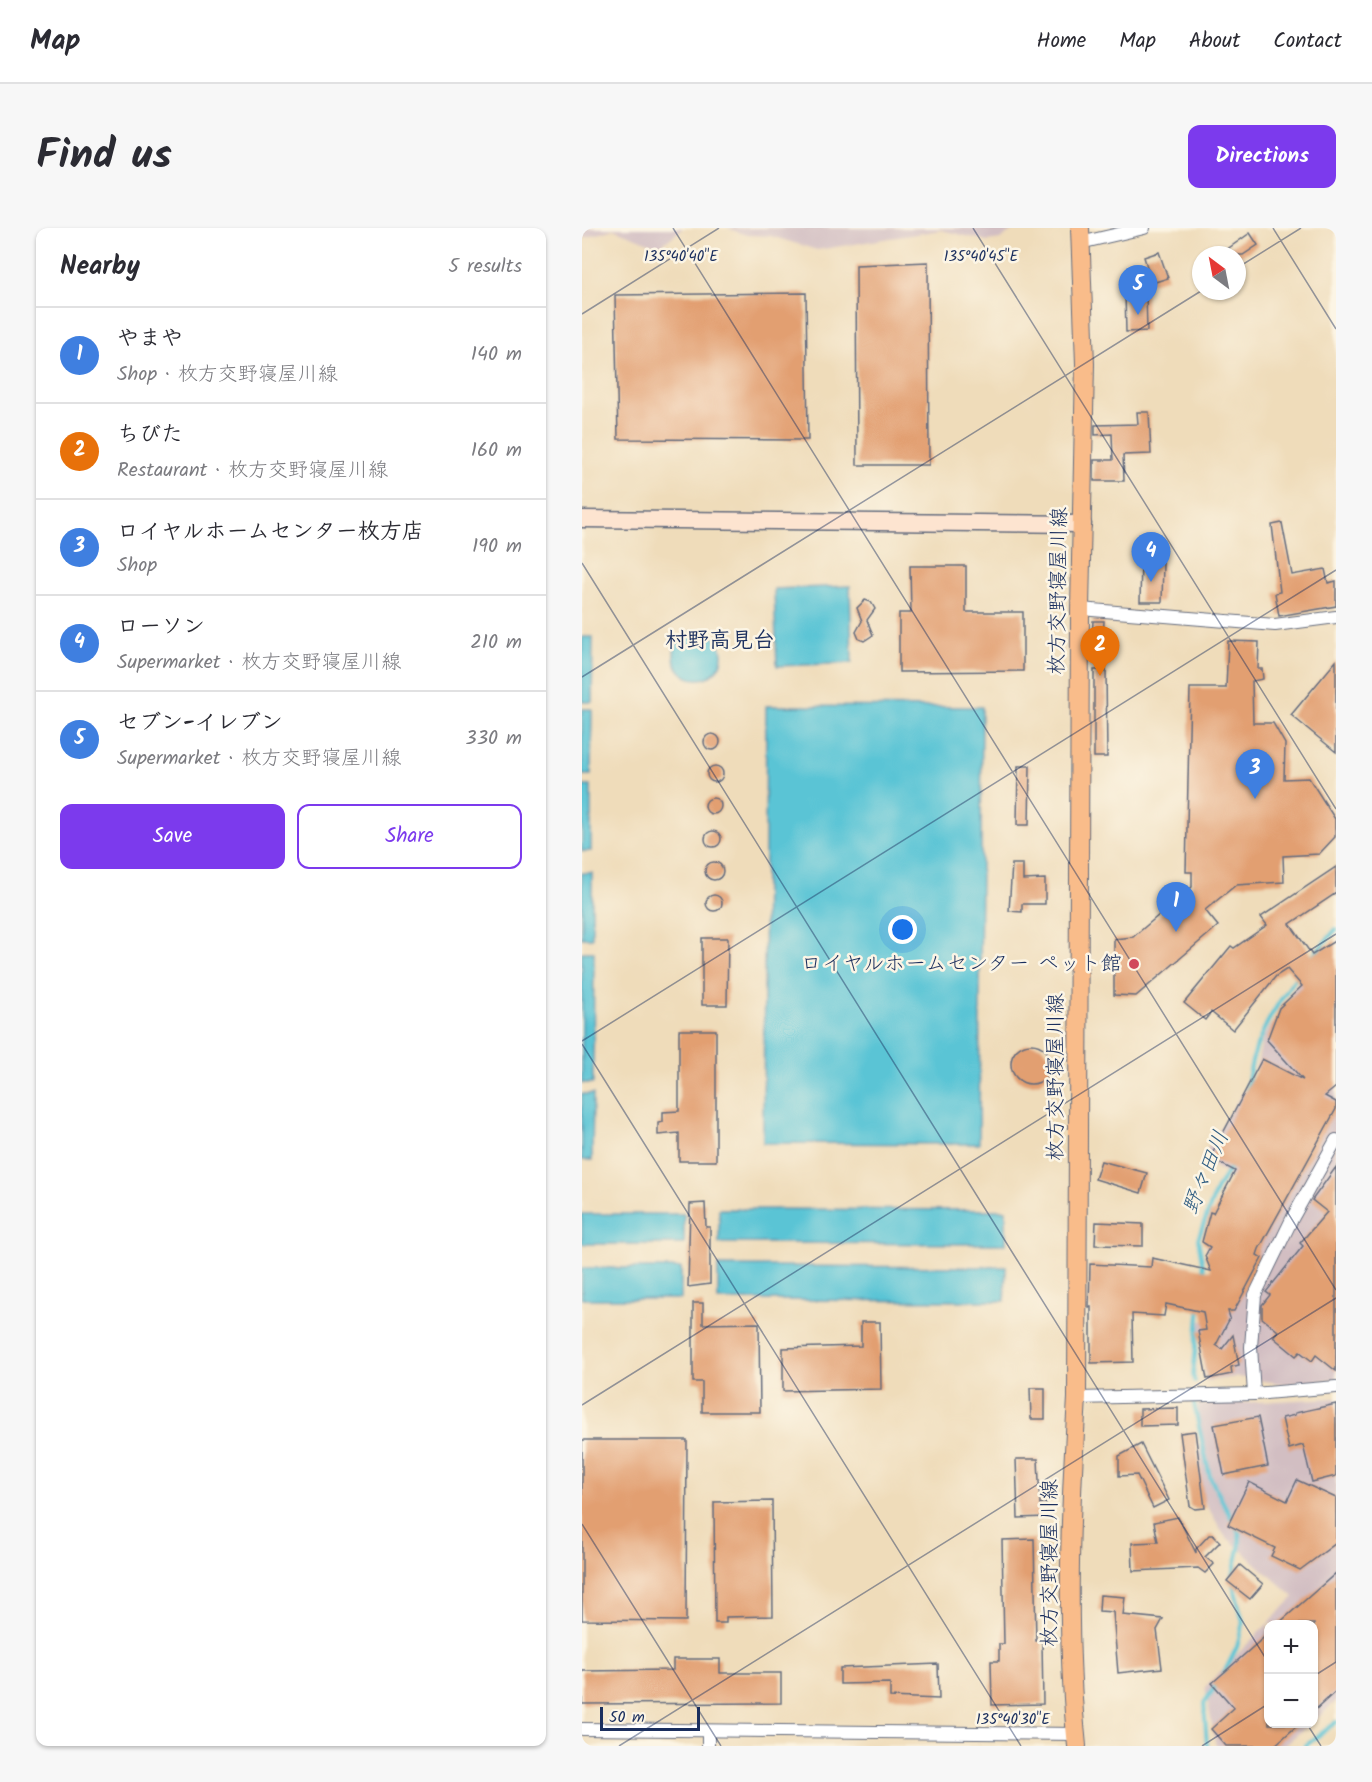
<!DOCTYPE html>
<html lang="en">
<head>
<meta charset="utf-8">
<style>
	:root { --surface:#fff; --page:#f7f7f7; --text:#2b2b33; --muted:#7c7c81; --line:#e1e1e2; --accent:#7c3aed }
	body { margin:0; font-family:Kalam,"Klee One",sans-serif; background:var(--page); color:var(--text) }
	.controls { position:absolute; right:18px; bottom:18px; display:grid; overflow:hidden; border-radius:12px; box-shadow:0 2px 4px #0004 }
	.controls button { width:54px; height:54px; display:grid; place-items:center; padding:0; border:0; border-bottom:2px solid var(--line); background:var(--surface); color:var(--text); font:30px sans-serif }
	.compass { position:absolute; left:610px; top:18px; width:54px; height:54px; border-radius:50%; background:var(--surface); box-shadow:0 2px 4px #0004; rotate:328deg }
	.scale { position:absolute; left:18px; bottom:15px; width:100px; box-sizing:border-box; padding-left:6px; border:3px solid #1b2f5e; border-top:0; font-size:16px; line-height:21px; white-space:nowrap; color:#1b2f5e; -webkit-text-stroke:4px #fcf5e5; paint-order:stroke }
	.you { position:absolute; left:321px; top:702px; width:21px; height:21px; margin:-15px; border:4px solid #fff; border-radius:50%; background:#1a73e8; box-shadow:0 0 0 9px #1a73e833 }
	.badge { display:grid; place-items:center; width:39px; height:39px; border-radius:50%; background:var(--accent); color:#fff; font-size:20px; font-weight:700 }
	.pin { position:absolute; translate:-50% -50px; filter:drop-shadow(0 2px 3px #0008) }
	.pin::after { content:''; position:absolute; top:32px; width:21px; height:18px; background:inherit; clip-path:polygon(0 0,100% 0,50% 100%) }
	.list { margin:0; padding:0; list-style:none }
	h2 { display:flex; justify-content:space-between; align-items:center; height:78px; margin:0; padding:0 24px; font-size:26px }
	h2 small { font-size:20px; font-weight:400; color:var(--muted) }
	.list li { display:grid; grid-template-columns:39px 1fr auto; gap:18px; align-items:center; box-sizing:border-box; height:96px; padding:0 24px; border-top:2px solid var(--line) }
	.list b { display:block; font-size:22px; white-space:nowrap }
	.list p { margin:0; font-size:20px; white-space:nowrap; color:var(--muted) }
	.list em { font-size:20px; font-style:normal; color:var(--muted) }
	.actions { display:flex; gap:12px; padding:18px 24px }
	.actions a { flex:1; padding:14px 0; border:2px solid var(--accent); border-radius:12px; text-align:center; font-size:21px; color:var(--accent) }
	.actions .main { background:var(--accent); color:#fff }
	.map { position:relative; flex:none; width:754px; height:1518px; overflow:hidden; border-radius:12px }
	header { display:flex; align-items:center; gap:36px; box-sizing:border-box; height:84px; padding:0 30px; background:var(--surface); border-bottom:2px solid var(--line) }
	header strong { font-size:28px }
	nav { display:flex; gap:33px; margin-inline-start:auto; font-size:21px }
	.intro { display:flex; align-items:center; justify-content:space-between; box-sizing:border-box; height:144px; padding:0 36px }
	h1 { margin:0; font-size:42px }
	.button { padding:15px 27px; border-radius:12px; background:var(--accent); color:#fff; font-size:21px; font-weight:700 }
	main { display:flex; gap:36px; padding:0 36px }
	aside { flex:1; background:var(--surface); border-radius:12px; box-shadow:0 2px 4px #0004 }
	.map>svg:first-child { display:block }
	.industrial { fill:#d2bec2 }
	.water { fill:#5ac4d5; stroke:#3a7a9a; stroke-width:1.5 }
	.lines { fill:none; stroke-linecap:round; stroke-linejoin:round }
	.stream { stroke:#5ac4d5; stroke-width:4 }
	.building { fill:#e29f71 }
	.street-casing { stroke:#656c7e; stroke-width:14 }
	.secondary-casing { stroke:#656c7e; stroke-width:19 }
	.primary-casing { stroke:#656c7e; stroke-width:20 }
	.street { stroke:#fff; stroke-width:12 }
	.secondary { stroke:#fde4d0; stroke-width:16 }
	.primary { stroke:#f9bc8a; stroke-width:18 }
	.ticks { fill:none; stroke:#1b2f5e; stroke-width:1.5; stroke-opacity:0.45 }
	.poi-dot { fill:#d1495b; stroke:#fcf5e5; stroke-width:2 }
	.labels { text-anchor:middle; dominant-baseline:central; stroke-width:5; stroke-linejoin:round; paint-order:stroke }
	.street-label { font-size:21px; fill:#1b2f5e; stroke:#fcf5e5 }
	.poi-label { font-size:21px; fill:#1b2f5e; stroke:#fcf5e5; text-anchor:end }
	.neighbourhood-label { font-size:22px; font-weight:bold; fill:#1b2f5e; stroke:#fcf5e5 }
	.water-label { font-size:22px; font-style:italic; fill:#2e5c82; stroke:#fcf5e5 }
	.ticks-label { font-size:15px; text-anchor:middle; fill:#1b2f5e; stroke:#fcf5e5; stroke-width:5; stroke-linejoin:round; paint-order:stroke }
</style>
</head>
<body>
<header>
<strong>Map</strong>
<nav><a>Home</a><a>Map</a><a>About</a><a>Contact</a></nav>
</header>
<div class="intro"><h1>Find us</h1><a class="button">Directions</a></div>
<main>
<aside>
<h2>Nearby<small>5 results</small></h2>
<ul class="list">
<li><span class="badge" style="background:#3f7fe0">1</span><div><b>やまや</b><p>Shop · 枚方交野寝屋川線</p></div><em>140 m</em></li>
<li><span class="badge" style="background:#e8710a">2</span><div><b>ちびた</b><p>Restaurant · 枚方交野寝屋川線</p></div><em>160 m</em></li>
<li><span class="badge" style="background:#3f7fe0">3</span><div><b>ロイヤルホームセンター枚方店</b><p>Shop</p></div><em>190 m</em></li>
<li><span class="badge" style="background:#3f7fe0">4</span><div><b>ローソン</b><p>Supermarket · 枚方交野寝屋川線</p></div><em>210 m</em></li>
<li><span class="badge" style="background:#3f7fe0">5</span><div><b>セブン-イレブン</b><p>Supermarket · 枚方交野寝屋川線</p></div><em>330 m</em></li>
</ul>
<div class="actions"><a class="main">Save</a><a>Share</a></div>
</aside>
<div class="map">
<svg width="754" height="1518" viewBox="0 0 754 1518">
	<rect width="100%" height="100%" fill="#fcf5e5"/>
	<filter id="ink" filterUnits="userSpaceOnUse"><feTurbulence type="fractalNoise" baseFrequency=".0167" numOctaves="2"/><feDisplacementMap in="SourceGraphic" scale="12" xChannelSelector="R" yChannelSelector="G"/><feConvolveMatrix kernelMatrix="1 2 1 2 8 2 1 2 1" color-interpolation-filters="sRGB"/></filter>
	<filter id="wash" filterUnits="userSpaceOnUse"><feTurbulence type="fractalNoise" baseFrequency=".008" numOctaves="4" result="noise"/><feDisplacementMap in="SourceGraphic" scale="24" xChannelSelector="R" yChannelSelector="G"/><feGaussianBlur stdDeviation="1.35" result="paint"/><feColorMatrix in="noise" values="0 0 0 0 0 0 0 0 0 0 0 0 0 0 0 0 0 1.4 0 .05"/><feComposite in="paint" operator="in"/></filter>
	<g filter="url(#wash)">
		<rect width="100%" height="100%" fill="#efdcba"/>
		<!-- industrial -->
		<g class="industrial">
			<path d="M0,0H101L77,19L31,1L0,11Z"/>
			<path d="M145,0H434L419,11L405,13L359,2L235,22L189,8L164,7Z"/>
			<path d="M754,726V1151L702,1156L656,1149L624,1153L615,1093H622L632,1050L624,1017L632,992L656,954L619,930L673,845L681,809L717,753Z"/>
			<path d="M754,1170V1473L732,1493V1396H686V1496H728L701,1518H634L623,1459L712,1369L642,1307L620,1269L616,1177Z"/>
		</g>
		<!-- water -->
		<g class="water">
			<path d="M268,358L270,435L195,438L192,361Z"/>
			<circle cx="116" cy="427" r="24"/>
			<path d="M0,409H11L10,474H0Z"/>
			<path d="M184,478L400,479L397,916L181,915Z"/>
			<path d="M0,481H10L9,547H0Z"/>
			<rect x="0" y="558" width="9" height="65"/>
			<rect x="0" y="645" width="10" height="65"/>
			<path d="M0,724H12L11,855H0Z"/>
			<path d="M0,866H11L10,932H0Z"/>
			<path d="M137,981L424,982V1016L137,1015Z"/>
			<rect x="0" y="986" width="102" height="30"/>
			<path d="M136,1038L424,1039L423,1073L136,1072Z"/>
			<rect x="0" y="1040" width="99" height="31"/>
		</g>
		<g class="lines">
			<!-- stream -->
			<g class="stream">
				<path d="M731,728L754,701"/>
				<path d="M665,863C668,818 690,783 715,748"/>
				<path d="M622,1044L616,1011L635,960L650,937"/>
				<path d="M613,1154L611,1147L618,1078"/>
				<path d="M612,1176L628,1249L657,1305L658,1316L650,1352L661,1394L655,1419L641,1447"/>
				<path d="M625,1518L622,1475L635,1456"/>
				<path d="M723,1518L754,1494"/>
			</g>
		</g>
		<g id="blocks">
			<!-- building -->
			<g class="building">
				<path d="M668,5L676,17L661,27H637Z"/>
				<path d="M577,24L586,50L570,55L562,29Z"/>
				<path d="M346,34L347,237H275L274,37Z"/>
				<path d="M564,64L565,103L544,104L543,65Z"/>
				<path d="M224,65L226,212L36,211L33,67Z"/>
				<path d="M555,184H567L569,226L541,227L542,253H512V232H531L530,206L513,207V197L556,196Z"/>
				<path d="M700,295L710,347L743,341L746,355L754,353V378L697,388L693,365L698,364L690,297Z"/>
				<path d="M559,334H581L580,374H558Z"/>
				<path d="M328,338H384V384H441V443L317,444V385H329Z"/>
				<path d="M283,372L289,374L293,381L285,392L291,407L282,413L277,411L274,404L280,393L275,380Z"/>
				<path d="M511,393H522L520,426L509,425Z"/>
				<path d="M646,413L677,414L676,441H680L681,451L670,453L671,495H691L703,516L702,551L727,550L753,591V609L737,626L701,628L702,654L654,657L623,682L636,698L554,768L532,767V711L551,709L610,659V644H604L608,460H644Z"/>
				<path d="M754,433V524L709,487Z"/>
				<path d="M512,442H524L525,529H512Z"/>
				<circle cx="130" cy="514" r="8"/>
				<circle cx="133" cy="546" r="8"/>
				<path d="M436,538H448L447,597H435Z"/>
				<circle cx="131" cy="578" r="8"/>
				<circle cx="131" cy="611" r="8"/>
				<circle cx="132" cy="643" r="9"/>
				<path d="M430,636H441V652L463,651V676H440V684L427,683Z"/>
				<path d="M754,639V665L708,696L730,727L754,712V859L743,868L754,874V881L677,1021L675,1027L680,1030L652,1083H646L648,1090L634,1117L640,1121L651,1107L657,1137L649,1139L650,1146L625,1151L616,1103L624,1102L621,1084L584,1076L582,1088L550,1086L551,1134L509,1135V1079H507L508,1036L569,1039L570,1030L629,1043L623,1028L628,1019L620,1014L628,984L631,985L653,943L628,930L680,831L721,852L685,812L697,780L720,758L705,741L694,748L651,802L629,784L623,792L602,775L649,718L652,720L685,697L679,689Z"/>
				<circle cx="132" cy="675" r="8"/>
				<path d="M120,710H146L145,777H120Z"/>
				<path d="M97,802H134V933H97V905L76,907V895L81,894V884L97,883Z"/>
				<circle cx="449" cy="836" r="20"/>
				<path d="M519,933L565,945L559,965L513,951Z"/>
				<path d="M754,939V1143L734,1127L730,1133L718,1124L714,1128L691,1109L696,1103L680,1090V1077L688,1067L684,1064L721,1018L718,1015L745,984L730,972Z"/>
				<path d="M123,975L124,999H128V1056L106,1059L108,976Z"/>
				<path d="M514,994L561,996V1018L513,1017Z"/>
				<path d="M111,1075H121V1096L177,1095L178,1184H120V1154H111Z"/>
				<path d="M279,1094H298L299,1161L201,1163V1120L279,1118Z"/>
				<path d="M448,1160H463V1191H449Z"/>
				<path d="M754,1176V1248L730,1254L721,1217L707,1221L700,1190L713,1187V1185Z"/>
				<path d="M596,1180V1197L558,1198V1181Z"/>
				<path d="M676,1189L686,1238L642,1247L632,1197Z"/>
				<path d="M613,1203L623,1280L613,1281L608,1278L598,1205Z"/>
				<path d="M0,1212H105L104,1393L0,1392Z"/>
				<path d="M559,1216L587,1272L571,1280L555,1247L537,1248V1228Z"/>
				<path d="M434,1231H456L458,1276L464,1275V1289L436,1290Z"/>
				<path d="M715,1252L754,1270V1315L718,1342L689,1328L693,1320L646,1297L667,1254L705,1273Z"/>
				<path d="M190,1273L191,1388L144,1389V1395H133L132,1274Z"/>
				<path d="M596,1289L614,1325V1321L627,1307H631L638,1314L623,1329L632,1336L623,1345L616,1340L551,1343L550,1315L576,1314L572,1294Z"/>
				<path d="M452,1311L454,1413H460L461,1476L410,1477L409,1433H417V1416H422L420,1312Z"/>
				<path d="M658,1337L681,1356L668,1371L645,1353Z"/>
				<path d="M754,1345V1463L732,1483V1396H696Z"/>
				<path d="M518,1367L543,1369L541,1387L581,1391L575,1402L580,1440L536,1445L531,1384L517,1383Z"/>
				<path d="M687,1405V1496H717L692,1518H644L629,1501L652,1480L630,1455Z"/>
				<path d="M91,1431H138V1445H199V1475L0,1476V1443L91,1442Z"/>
				<path d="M356,1436L357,1471L308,1469V1455L258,1456V1440Z"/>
			</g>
		</g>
	</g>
	<g filter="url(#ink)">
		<use href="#blocks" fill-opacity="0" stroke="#656c7e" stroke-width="1.5"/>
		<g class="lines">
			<!-- street casing -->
			<g class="street-casing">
				<g id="street">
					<path d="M498,15L562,0"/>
					<path d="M498,381L693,397L754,389"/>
					<path d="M672,1166L669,1119L673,1067L711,989L754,912"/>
					<path d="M495,1170L672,1166L754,1159"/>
					<path d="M0,1501L494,1506"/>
					<path d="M126,1518V1504"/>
				</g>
			</g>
			<!-- secondary casing -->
			<g class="secondary-casing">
				<path id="secondary" d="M0,291L501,296"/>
			</g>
			<!-- primary casing -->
			<g class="primary-casing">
				<path id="primary" d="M495,1518C483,1403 488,1285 495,1170L498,381L503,136L498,0"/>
			</g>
			<!-- street -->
			<use href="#street" class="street"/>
			<!-- secondary -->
			<use href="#secondary" class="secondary"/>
			<!-- primary -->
			<use href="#primary" class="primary"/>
		</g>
	</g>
	<!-- ticks -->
	<path class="ticks" d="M91,0L754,1062M391,0L754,581M691,0L754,101M655,40L719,0M0,86L137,0M0,335L686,1434M0,449L619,63M0,813L754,342M0,816L439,1518M0,1177L754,706M0,1296L139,1518M732,1448L754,1434M725,1496L739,1518M37,1518L754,1070M620,1518L686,1476"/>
	<!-- markers -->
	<circle class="poi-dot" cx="552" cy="736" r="6"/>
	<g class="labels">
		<!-- street labels -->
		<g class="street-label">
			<text transform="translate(477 363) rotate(-89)">枚方交野寝屋川線</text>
			<text transform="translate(474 849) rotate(-90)">枚方交野寝屋川線</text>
			<text transform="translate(468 1335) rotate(-90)">枚方交野寝屋川線</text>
		</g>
		<!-- poi labels -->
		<g class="poi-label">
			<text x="540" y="736">ロイヤルホームセンター ペット館</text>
		</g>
		<!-- neighbourhood labels -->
		<g class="neighbourhood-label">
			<text x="138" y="413">村野高見台</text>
		</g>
		<!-- water labels -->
		<g class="water-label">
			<text transform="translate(625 945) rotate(-68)">野々田川</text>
		</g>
	</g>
	<g class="ticks-label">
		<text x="99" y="33">135°40'40"E</text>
		<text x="399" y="33">135°40'45"E</text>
		<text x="431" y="1496">135°40'30"E</text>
	</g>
</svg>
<div class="controls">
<button>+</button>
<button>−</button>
</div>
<svg class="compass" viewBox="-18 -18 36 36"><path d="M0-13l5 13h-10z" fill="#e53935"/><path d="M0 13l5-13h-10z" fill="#7c7c81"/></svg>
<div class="scale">50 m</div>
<div class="you"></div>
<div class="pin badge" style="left:594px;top:704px;background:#3f7fe0">1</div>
<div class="pin badge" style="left:518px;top:448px;background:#e8710a">2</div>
<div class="pin badge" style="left:673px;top:571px;background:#3f7fe0">3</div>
<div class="pin badge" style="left:569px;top:354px;background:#3f7fe0">4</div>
<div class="pin badge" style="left:556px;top:87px;background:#3f7fe0">5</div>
</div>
</main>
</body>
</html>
